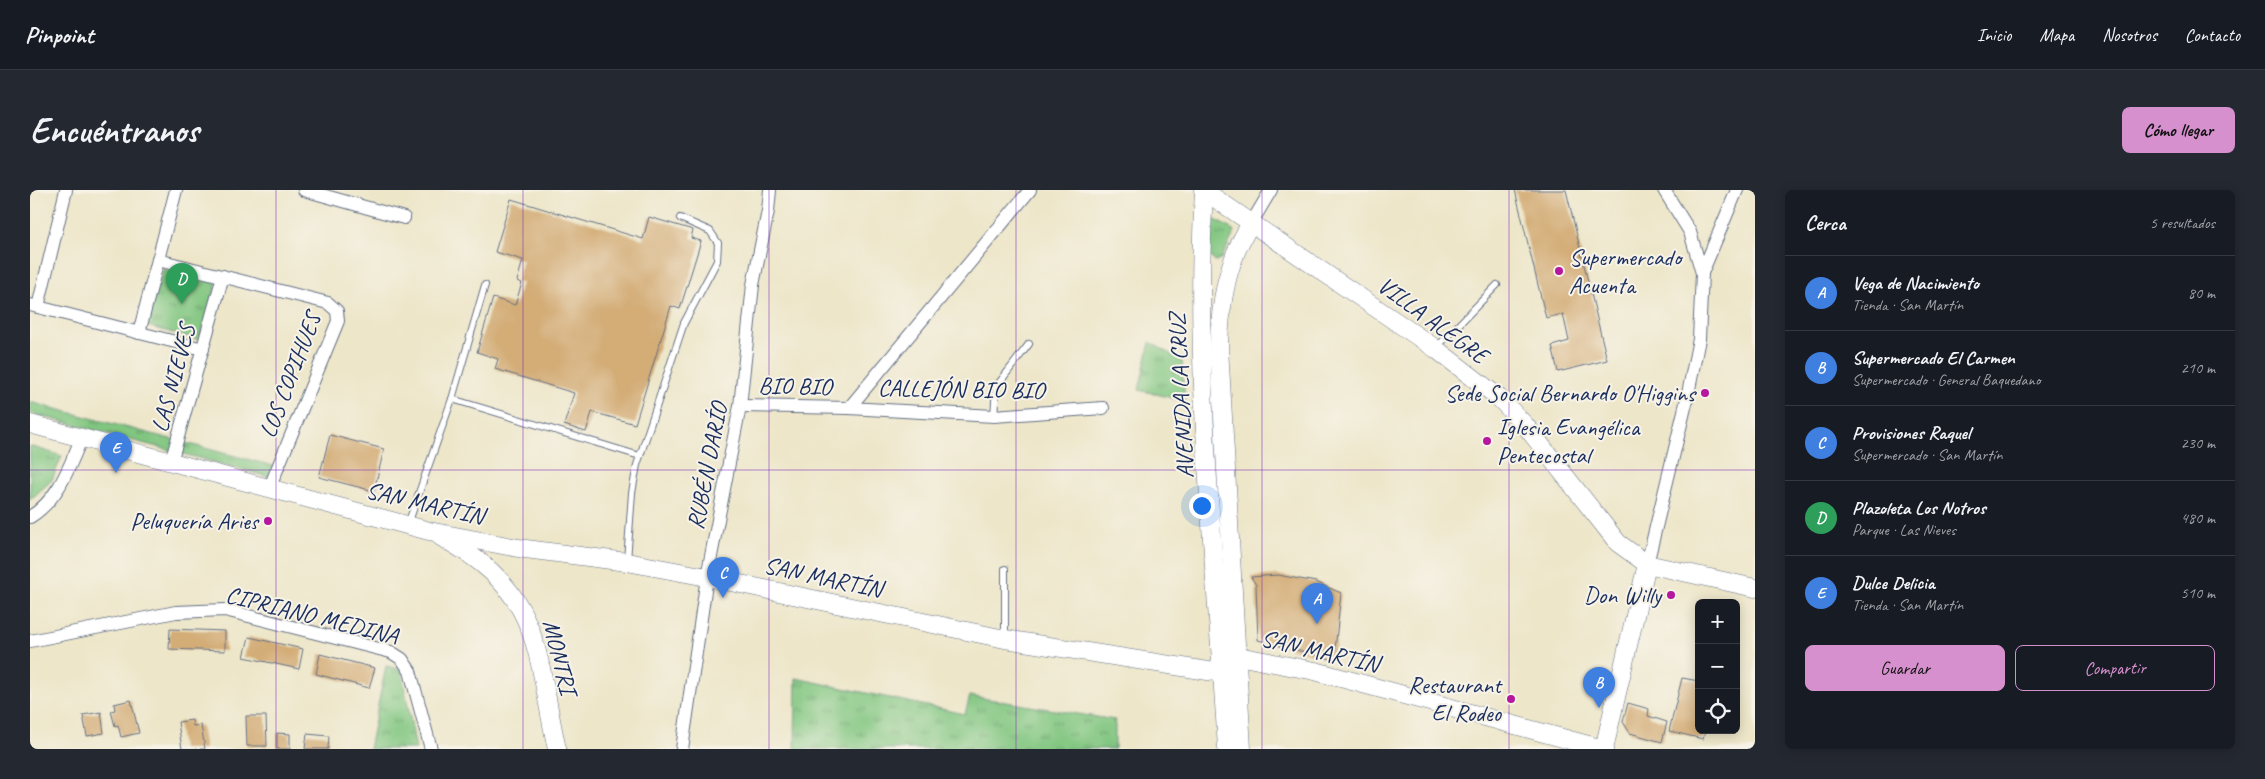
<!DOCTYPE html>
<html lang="es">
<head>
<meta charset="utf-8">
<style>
	:root { --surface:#171b24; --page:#242831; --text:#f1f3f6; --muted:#9ea1a6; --line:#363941; --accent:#d690ce }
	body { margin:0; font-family:Caveat,sans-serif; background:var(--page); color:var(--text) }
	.controls { position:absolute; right:15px; bottom:15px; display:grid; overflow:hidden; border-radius:8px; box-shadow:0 2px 12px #0003 }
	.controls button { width:45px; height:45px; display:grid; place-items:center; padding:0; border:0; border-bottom:1px solid var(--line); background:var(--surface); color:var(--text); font:25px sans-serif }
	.you { position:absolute; left:1171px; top:315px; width:18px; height:18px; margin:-12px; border:4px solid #fff; border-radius:50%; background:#1a73e8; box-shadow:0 0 0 8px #1a73e833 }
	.badge { display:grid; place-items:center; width:32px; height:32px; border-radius:50%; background:var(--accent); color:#fff; font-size:16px; font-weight:700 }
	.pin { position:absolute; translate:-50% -41px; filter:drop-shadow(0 1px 2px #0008) }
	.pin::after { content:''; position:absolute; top:26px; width:18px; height:15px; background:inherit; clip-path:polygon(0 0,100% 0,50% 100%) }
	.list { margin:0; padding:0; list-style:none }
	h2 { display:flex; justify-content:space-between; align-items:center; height:65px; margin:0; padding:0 20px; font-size:21px }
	h2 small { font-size:16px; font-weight:400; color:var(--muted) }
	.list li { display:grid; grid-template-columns:32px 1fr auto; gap:15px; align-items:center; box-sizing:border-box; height:75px; padding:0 20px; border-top:1px solid var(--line) }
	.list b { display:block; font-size:19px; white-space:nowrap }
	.list p { margin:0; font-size:16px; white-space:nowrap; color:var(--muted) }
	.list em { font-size:16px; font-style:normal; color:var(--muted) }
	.actions { display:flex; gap:10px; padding:15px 20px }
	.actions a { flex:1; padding:11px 0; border:1px solid var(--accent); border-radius:8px; text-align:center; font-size:18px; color:var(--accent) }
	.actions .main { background:var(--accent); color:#111 }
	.icon { flex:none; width:28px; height:28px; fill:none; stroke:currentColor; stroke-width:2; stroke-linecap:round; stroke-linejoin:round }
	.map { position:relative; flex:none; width:1725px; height:559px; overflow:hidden; border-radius:8px }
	header { display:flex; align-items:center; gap:30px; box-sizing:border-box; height:70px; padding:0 25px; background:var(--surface); border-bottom:1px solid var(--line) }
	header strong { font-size:24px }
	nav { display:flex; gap:28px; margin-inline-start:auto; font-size:18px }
	.intro { display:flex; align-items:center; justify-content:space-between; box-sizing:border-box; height:120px; padding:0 30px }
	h1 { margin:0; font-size:35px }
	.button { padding:12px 22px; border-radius:8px; background:var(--accent); color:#111; font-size:18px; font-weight:700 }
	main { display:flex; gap:30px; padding:0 30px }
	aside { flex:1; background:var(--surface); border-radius:8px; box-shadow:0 2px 12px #0003 }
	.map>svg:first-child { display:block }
	.grass { fill:url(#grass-tufts); stroke:#4e7a6f }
	.building { fill:#d3ac76 }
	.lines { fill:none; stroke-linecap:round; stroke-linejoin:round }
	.lane-casing { stroke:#646f83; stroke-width:8 }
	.street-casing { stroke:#646f83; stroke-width:14 }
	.secondary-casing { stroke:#646f83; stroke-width:19 }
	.lane { stroke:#fff; stroke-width:6 }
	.street { stroke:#fff; stroke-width:12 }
	.secondary { stroke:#fff; stroke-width:18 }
	.grid { fill:none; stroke:#7b2cbf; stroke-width:1; stroke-opacity:0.55 }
	.poi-dot { fill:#b5179e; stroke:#f7f3e8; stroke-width:2 }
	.labels { text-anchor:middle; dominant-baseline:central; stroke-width:4; stroke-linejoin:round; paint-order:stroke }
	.poi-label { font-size:24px; fill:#1b2f5e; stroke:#f7f3e8; text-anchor:end }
	.street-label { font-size:24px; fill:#1b2f5e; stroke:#f7f3e8 }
</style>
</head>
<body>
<header>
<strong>Pinpoint</strong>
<nav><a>Inicio</a><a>Mapa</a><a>Nosotros</a><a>Contacto</a></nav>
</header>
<div class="intro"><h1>Encuéntranos</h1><a class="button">Cómo llegar</a></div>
<main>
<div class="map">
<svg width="1725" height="559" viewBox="0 0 1725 559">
	<defs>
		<pattern id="grass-tufts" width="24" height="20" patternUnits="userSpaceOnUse" patternTransform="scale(1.25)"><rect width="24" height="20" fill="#81c680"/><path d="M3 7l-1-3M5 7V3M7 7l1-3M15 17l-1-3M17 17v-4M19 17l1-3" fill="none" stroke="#69a16c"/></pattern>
	</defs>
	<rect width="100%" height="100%" fill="#f7f3e8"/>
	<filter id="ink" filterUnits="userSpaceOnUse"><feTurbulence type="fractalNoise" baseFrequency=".02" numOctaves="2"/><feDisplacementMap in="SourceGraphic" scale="10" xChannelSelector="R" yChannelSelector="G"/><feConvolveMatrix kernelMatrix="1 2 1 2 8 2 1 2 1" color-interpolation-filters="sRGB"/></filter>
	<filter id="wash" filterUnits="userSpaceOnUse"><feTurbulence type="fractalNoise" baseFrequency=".0096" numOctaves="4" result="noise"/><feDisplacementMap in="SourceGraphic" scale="20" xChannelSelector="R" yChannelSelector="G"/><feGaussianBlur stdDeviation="1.12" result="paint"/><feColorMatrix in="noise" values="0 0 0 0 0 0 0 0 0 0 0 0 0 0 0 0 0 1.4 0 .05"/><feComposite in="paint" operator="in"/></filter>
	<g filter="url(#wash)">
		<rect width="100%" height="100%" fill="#ede6c9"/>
		<!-- grass -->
		<g class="grass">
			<path d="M1182,28L1205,41L1191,70L1185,71L1179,66Z"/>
			<path d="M133,79L187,93L169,150L117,136Z"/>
			<path d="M1120,152L1152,171L1155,211L1109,200Z"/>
			<path d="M0,212L247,277L243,288L0,223Z"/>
			<path d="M0,256L32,266L22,290L0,310Z"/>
			<path d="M356,476L371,479L386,559H339Z"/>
			<path d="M766,488L935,524L940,506L1085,530V559H765Z"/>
		</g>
		<g id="blocks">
			<!-- building -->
			<g class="building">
				<path d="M1485,0H1536L1577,170L1528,182L1522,156L1539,151L1533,124L1516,128Z"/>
				<path d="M481,9L613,49L619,27L663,40L661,48L671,51L650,119L641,116L605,234L562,222L556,242L534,235L544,203L465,179L468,169L447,162L463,108L485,115L492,93L487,91L493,70L465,62Z"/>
				<path d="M300,245L354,259L344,301L289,287Z"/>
				<path d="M1248,385L1286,392L1311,403L1304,470L1228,450L1226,395L1221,387Z"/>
				<path d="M140,439L195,441V461L139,459Z"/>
				<path d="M219,447L273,459L269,479L214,467Z"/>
				<path d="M290,464L345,478L339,498L286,484Z"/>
				<path d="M1652,488L1669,491V540H1676L1673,549L1639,541Z"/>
				<path d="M101,510L109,543L91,547L88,535L85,536L81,521L85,520L84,514Z"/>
				<path d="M1598,513L1619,519L1618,526L1637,532L1632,552L1600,543L1593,532Z"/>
				<path d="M71,522L74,543L57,546L53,525Z"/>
				<path d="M216,526H236L237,556H217Z"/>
				<path d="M162,530L163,536L171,535L175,559H152L148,532Z"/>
				<path d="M247,543L260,544V559H247Z"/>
				<path d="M277,544L299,546L298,559H275Z"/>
			</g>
		</g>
	</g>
	<g filter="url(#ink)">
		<use href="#blocks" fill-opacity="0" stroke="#646f83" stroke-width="1"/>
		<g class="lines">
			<!-- lane casing -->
			<g class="lane-casing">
				<g id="lane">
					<path d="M1406,158L1467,95"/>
					<path d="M422,209L610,266"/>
					<path d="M964,226L966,197L999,154"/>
					<path d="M378,334L422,209L455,95"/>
					<path d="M597,371L602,303L607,275L654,133L687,71L688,53L680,41L650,28"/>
					<path d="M975,379V448"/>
				</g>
			</g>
			<!-- street casing -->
			<g class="street-casing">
				<g id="street">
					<path d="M274,0L374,28"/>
					<path d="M1222,32L1241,0"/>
					<path d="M128,70L298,113L307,121L308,131L239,299"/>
					<path d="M1672,83L1707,0"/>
					<path d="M0,115L173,159"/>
					<path d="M8,117L36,0"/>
					<path d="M109,143L146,0"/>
					<path d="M710,216L819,218L964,226L1073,218"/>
					<path d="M819,218L1000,0"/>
					<path d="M141,272L193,86"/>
					<path d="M0,327C29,309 39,277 52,247"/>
					<path d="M1617,374L1657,209L1669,149L1672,83L1660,42L1634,0"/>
					<path d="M0,451L146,422L195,420L361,462L372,469L380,481L401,559"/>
					<path d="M652,559L677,387L710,216L723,95L738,21L740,0"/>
				</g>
			</g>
			<!-- secondary casing -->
			<g class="secondary-casing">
				<g id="secondary">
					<path d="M1173,0L1406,159L1468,207L1495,235L1588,353L1617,374L1725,398"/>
					<path d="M1174,1C1163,187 1186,373 1197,559"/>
					<path d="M0,234L399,341L488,358L597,372L677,387L975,449L1178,481L1192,479L1208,466L1285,481L1573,559"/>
					<path d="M411,347C512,401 505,460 527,559"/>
					<path d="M1212,559L1189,157C1190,113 1197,69 1222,32"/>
					<path d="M1574,559L1617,374"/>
				</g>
			</g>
			<!-- lane -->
			<use href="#lane" class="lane"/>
			<!-- street -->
			<use href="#street" class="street"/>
			<!-- secondary -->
			<use href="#secondary" class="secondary"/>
		</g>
	</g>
	<!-- grid -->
	<path class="grid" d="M246,0V559M493,0V559M739,0V559M986,0V559M1232,0V559M1479,0V559M0,280H1725"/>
	<!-- markers -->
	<g class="poi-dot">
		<circle cx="1529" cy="81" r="5"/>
		<circle cx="1675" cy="203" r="5"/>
		<circle cx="1457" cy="251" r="5"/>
		<circle cx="238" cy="331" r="5"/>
		<circle cx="1641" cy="405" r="5"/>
		<circle cx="1481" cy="509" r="5"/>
	</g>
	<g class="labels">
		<!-- poi labels -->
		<g class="poi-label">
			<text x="1539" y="67" text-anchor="start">Supermercado<tspan x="1539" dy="28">Acuenta</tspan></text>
			<text x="1665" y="203">Sede Social Bernardo O'Higgins</text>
			<text x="1467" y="237" text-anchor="start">Iglesia Evangélica<tspan x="1467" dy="28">Pentecostal</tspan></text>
			<text x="228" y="331">Peluquería Aries</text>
			<text x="1631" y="405">Don Willy</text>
			<text x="1471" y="495">Restaurant<tspan x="1471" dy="28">El Rodeo</tspan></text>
		</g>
		<!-- street labels -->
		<g class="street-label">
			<text transform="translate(1403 130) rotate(36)">VILLA ALEGRE</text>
			<text transform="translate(260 185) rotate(-69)">LOS COPIHUES</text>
			<text transform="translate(143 188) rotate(-75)">LAS NIEVES</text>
			<text transform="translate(765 196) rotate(1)">BIO BIO</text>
			<text transform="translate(931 199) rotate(1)">CALLEJÓN BIO BIO</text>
			<text transform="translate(1151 206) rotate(-93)">AVENIDA LA CRUZ</text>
			<text transform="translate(677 276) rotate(-79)">RUBÉN DARÍO</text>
			<text transform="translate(395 313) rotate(13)">SAN MARTÍN</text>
			<text transform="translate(793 387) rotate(12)">SAN MARTÍN</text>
			<text transform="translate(282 425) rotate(14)">CIPRIANO MEDINA</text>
			<text transform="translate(1290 461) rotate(13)">SAN MARTÍN</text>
			<text transform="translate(530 467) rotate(76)">MONTRI</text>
		</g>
	</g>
</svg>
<div class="controls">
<button>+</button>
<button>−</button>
<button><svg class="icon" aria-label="locate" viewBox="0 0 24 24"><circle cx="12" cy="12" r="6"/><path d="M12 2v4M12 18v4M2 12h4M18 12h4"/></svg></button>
</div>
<div class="you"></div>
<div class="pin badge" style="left:1287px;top:434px;background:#3f7fe0">A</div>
<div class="pin badge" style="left:1569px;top:518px;background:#3f7fe0">B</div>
<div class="pin badge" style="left:693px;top:408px;background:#3f7fe0">C</div>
<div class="pin badge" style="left:152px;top:114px;background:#2e9e5b">D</div>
<div class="pin badge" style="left:86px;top:283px;background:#3f7fe0">E</div>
</div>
<aside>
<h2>Cerca<small>5 resultados</small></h2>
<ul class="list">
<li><span class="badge" style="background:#3f7fe0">A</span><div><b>Vega de Nacimiento</b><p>Tienda · San Martín</p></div><em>80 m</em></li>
<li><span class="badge" style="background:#3f7fe0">B</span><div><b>Supermercado El Carmen</b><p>Supermercado · General Baquedano</p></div><em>210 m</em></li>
<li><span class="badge" style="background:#3f7fe0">C</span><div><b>Provisiones Raquel</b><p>Supermercado · San Martín</p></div><em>230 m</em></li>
<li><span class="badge" style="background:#2e9e5b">D</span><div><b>Plazoleta Los Notros</b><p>Parque · Las Nieves</p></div><em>480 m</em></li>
<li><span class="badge" style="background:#3f7fe0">E</span><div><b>Dulce Delicia</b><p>Tienda · San Martín</p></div><em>510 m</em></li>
</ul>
<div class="actions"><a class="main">Guardar</a><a>Compartir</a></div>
</aside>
</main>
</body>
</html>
